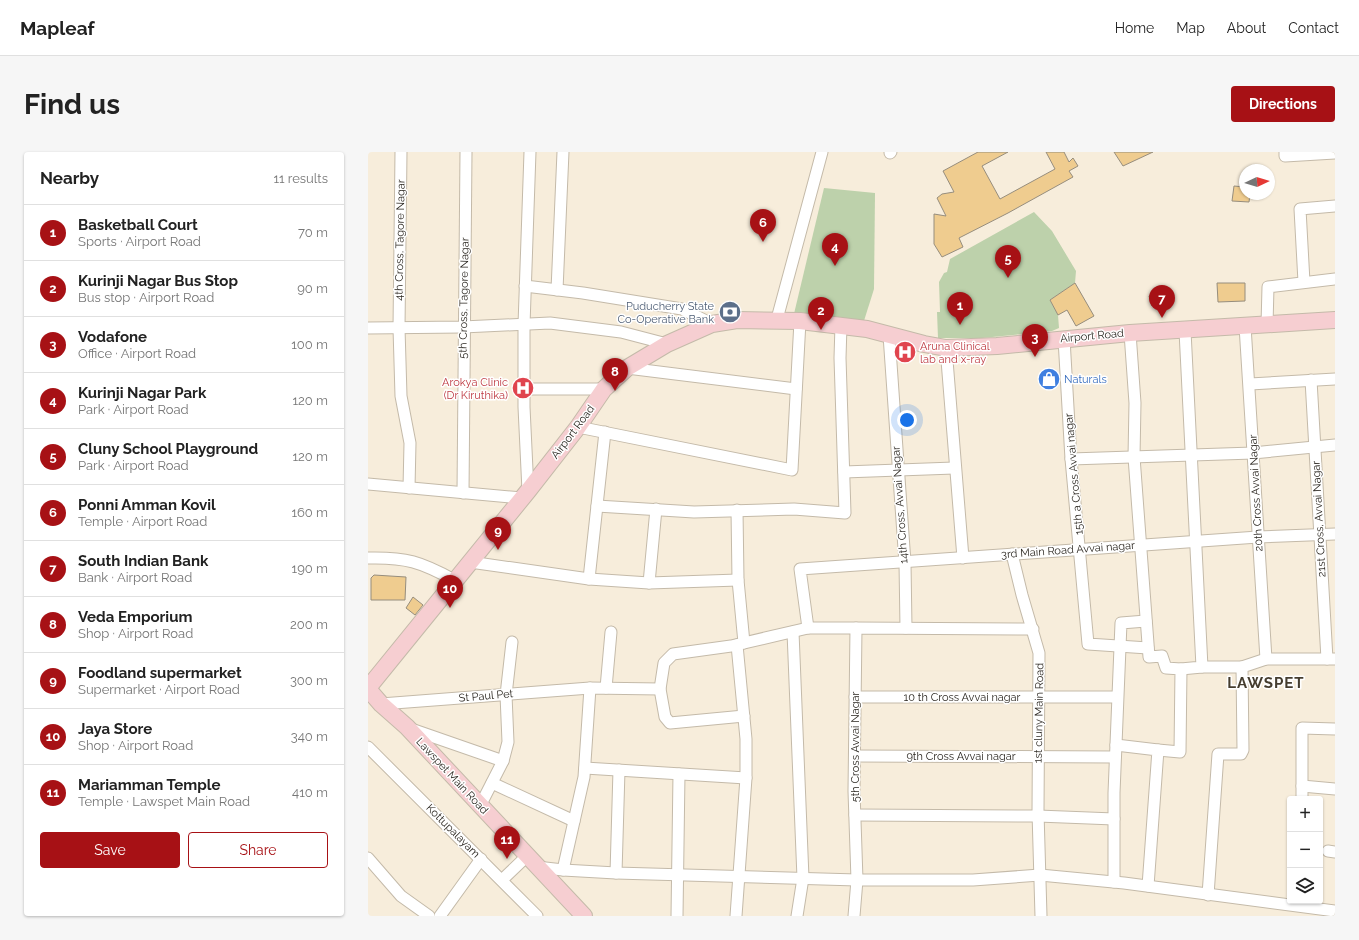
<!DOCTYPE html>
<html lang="en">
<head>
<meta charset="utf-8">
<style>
	:root { --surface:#fff; --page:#f6f6f6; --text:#222; --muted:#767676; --line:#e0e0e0; --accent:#a71115 }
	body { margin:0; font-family:Raleway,sans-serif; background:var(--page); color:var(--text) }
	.controls { position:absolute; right:12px; bottom:12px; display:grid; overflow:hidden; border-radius:4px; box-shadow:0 1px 3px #0004 }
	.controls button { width:36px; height:36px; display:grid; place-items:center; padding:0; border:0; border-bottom:1px solid var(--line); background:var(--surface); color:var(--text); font:20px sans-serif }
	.compass { position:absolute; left:871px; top:12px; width:36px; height:36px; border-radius:50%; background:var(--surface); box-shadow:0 1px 3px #0004; rotate:86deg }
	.you { position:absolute; left:539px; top:268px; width:14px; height:14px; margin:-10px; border:3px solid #fff; border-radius:50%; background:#1a73e8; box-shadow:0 0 0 6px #1a73e833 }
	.badge { display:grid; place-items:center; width:26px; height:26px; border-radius:50%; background:var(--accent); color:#fff; font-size:13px; font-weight:700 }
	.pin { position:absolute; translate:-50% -33px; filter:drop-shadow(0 1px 2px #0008) }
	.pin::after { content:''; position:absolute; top:21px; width:14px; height:12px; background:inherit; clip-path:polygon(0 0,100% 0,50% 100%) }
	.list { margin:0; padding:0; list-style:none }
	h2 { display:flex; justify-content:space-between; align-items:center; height:52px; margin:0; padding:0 16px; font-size:17px }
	h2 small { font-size:13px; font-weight:400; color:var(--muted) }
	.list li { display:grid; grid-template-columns:26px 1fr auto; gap:12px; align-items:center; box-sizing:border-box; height:56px; padding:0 16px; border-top:1px solid var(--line) }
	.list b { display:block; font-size:15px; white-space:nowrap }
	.list p { margin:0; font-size:13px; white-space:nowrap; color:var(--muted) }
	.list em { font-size:13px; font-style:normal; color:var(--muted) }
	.actions { display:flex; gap:8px; padding:12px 16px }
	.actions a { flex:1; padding:9px 0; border:1px solid var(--accent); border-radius:4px; text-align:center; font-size:14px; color:var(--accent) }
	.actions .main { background:var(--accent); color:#fff }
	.icon { flex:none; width:22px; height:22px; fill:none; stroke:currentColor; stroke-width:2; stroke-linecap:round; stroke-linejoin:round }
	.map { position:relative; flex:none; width:967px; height:764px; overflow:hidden; border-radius:4px }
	header { display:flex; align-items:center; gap:24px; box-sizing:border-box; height:56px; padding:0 20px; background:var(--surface); border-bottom:1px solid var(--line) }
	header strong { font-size:19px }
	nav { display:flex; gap:22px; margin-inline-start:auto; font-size:14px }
	.intro { display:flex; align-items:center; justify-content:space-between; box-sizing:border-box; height:96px; padding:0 24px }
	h1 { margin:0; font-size:28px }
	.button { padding:10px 18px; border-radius:4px; background:var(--accent); color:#fff; font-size:14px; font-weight:700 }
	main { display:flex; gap:24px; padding:0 24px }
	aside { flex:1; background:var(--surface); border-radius:4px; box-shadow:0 1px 3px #0004 }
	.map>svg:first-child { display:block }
	.green { fill:#bdd1ab }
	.building { fill:#efcc8f; stroke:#968d7d }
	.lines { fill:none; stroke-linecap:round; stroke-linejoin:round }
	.street-casing { stroke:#c4baa9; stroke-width:13 }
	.secondary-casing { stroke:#c4baa9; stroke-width:18 }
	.street { stroke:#fff; stroke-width:11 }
	.secondary { stroke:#f6ced1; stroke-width:16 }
	.labels { text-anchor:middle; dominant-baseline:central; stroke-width:3; stroke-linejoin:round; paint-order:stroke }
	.street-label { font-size:11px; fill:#2b2721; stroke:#fff }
	.service-label { font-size:11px; fill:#4e5e75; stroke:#fff; text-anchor:end }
	.health-label { font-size:11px; fill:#be3a42; stroke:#fff; text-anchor:start }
	.shop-label { font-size:11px; fill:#366cbe; stroke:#fff; text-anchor:start }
	.district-label { font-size:15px; font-weight:bold; letter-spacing:1px; fill:#453d2f; stroke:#fff }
</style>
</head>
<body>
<header>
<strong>Mapleaf</strong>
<nav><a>Home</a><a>Map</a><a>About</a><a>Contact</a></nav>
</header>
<div class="intro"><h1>Find us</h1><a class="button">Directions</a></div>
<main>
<aside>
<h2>Nearby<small>11 results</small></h2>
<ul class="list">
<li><span class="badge">1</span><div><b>Basketball Court</b><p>Sports · Airport Road</p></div><em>70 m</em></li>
<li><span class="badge">2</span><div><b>Kurinji Nagar Bus Stop</b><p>Bus stop · Airport Road</p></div><em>90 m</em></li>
<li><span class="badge">3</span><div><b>Vodafone</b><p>Office · Airport Road</p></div><em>100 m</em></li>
<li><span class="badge">4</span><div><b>Kurinji Nagar Park</b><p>Park · Airport Road</p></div><em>120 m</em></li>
<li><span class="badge">5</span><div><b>Cluny School Playground</b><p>Park · Airport Road</p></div><em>120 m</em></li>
<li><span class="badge">6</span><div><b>Ponni Amman Kovil</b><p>Temple · Airport Road</p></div><em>160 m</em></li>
<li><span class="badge">7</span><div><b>South Indian Bank</b><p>Bank · Airport Road</p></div><em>190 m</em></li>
<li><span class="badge">8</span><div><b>Veda Emporium</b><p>Shop · Airport Road</p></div><em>200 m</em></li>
<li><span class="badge">9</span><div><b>Foodland supermarket</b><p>Supermarket · Airport Road</p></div><em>300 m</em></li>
<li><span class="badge">10</span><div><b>Jaya Store</b><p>Shop · Airport Road</p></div><em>340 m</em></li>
<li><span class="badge">11</span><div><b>Mariamman Temple</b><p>Temple · Lawspet Main Road</p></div><em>410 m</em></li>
</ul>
<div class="actions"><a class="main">Save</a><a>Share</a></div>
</aside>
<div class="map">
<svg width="967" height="764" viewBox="0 0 967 764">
	<rect width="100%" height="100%" fill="#f7eddb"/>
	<!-- green -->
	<g class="green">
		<path d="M456,36L507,41L506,137L495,172L425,166Z"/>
		<path d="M666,60L684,79L708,119L707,131L682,148L690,163L691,176L684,179L614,186H570L569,160H572L571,130L576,121L579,120L582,107Z"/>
	</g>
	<!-- building -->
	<g class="building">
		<path d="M610,0H640L614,14L632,47L687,17L678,0H696L701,10L705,6L710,14L701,19L705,25L640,61L591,86L595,95L574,105L566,92V62L578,64L569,46L574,42L586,40L575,19Z"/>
		<path d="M746,0H785L755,14Z"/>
		<path d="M866,34L877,35V42H882L881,50L864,49Z"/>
		<path d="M707,131L726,164L708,174L699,158L690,163L682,148Z"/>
		<path d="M849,131H877V149L850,150Z"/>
		<path d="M792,141L794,149L791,150V152L784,154L781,144Z"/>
		<path d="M6,423L38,425L37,448H3V426Z"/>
		<path d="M45,445L55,453L47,463L38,456Z"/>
	</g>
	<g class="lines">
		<!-- street casing -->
		<g class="street-casing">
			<g id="street">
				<path d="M33,0L31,176L33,244L42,291L41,336"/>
				<path d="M917,0V4L967,1"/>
				<path d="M522,1L523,0"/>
				<path d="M936,130L932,57L967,54"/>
				<path d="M157,134L215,141L314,157L344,172"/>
				<path d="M189,138L195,0"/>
				<path d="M409,167L454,0"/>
				<path d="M899,173L900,135L967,127"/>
				<path d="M877,174L898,507"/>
				<path d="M0,176L95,175L182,171L253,180L299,192"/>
				<path d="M762,181L767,251L766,305L781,505L794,504L798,516L813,517L812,600L790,598"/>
				<path d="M521,183L537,411L538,476"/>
				<path d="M696,187L703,307L720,492L780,496"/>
				<path d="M578,196L595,406"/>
				<path d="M259,216L428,237"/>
				<path d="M943,228L959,507"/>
				<path d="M882,232L967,227"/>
				<path d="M156,237H236"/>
				<path d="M210,275L424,318L432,169"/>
				<path d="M703,307L885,301L967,293"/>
				<path d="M476,320L586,316"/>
				<path d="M0,332L154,346"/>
				<path d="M160,339L156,255V173L162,0"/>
				<path d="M95,341L98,0"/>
				<path d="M229,354L326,360L426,357L477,361L472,206L473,173"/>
				<path d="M369,358L370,428L376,491"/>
				<path d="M644,402L654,443L671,501L670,660L673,764"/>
				<path d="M0,406C38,405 53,410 86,428"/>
				<path d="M102,410L221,427L281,431L370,428"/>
				<path d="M221,427L237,280"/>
				<path d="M281,431L288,357"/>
				<path d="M440,476L432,417L890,385L967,382"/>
				<path d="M425,480L435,726L429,764"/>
				<path d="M834,515H874"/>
				<path d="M813,517L834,515L817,179"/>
				<path d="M238,536L243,480"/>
				<path d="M487,545H749"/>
				<path d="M13,552L222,536L292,537"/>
				<path d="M376,564L302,571L297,565L292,537L296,511L305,502L363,494L440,476H488"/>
				<path d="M43,577L135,609"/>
				<path d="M748,593L790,598L780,734"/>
				<path d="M0,595L169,764"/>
				<path d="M487,604L747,605"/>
				<path d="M217,616L378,626"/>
				<path d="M124,631L206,669"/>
				<path d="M934,634L967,637"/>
				<path d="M934,647V576L967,577"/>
				<path d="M112,654L135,609L140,590L138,543L144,490"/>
				<path d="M487,663L670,664L746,667"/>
				<path d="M960,699L967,700"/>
				<path d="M0,706L33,744L61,764"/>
				<path d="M169,715L195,718L248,721L489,728H605L672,723L756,731L967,759"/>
				<path d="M195,718L216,625L222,536"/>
				<path d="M248,721L251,618"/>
				<path d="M134,728L159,704"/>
				<path d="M746,730V641L753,471L778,469"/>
				<path d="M840,743L850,602H873L875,598L874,515L898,507H967"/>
				<path d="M72,764L113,707"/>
				<path d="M309,764L311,622"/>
				<path d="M368,764L378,626V587L369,493"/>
				<path d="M486,764L489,728L486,639L488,476L665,477"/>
			</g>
		</g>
		<!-- secondary casing -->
		<g class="secondary-casing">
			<g id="secondary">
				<path d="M0,536L160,339L210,275L236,237L259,216L299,192L344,172L369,168L432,169L499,177L556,192L578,196L629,194L762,181L967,168"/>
				<path d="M0,537L13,552L39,575L216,764"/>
			</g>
		</g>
		<!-- street -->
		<use href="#street" class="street"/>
		<!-- secondary -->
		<use href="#secondary" class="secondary"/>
	</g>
	<!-- icons -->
	<defs>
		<g id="bank-disc" transform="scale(1.15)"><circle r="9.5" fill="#5c6f8a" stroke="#fff"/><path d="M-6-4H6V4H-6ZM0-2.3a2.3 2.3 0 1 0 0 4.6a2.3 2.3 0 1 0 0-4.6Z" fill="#fff"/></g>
		<g id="hospital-disc" transform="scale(1.15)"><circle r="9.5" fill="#e0444e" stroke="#fff"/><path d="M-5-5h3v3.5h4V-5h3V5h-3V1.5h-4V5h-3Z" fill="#fff"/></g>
		<g id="shop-disc" transform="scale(1.15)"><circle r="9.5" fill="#3f7fe0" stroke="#fff"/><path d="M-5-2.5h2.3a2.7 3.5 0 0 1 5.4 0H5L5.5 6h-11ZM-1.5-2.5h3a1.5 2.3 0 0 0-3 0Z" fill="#fff"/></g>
	</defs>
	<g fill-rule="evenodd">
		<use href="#bank-disc" x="362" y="160"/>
		<use href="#hospital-disc" x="537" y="200"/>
		<use href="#shop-disc" x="681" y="227"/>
		<use href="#hospital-disc" x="155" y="236"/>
	</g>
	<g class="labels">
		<!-- street labels -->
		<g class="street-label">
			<text transform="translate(32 88) rotate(-89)">4th Cross, Tagore Nagar</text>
			<text transform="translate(96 146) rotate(-89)">5th Cross, Tagore Nagar</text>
			<text transform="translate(724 184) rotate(-5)">Airport Road</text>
			<text transform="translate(205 280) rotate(-53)">Airport Road</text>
			<text transform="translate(706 322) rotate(-95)">15th a Cross Avvai nagar</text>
			<text transform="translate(888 341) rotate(-93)">20th Cross Avvai Nagar</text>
			<text transform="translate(532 353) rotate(-94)">14th Cross, Avvai Nagar</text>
			<text transform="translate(951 367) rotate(-93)">21st Cross, Avvai Nagar</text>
			<text transform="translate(700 398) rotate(-4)">3rd Main Road Avvai nagar</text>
			<text transform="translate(118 544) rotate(-5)">St Paul Pet</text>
			<text x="594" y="545">10 th Cross Avvai nagar</text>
			<text transform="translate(671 561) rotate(-89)">1st cluny Main Road</text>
			<text transform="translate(487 595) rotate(-90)">5th Cross Avvai Nagar</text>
			<text x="593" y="604">9th Cross Avvai nagar</text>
			<text transform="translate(84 624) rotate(47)">Lawspet Main Road</text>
			<text transform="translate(85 679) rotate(45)">Kottupalayam</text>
		</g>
		<!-- service labels -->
		<g class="service-label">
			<text x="346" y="154">Puducherry State<tspan x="346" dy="13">Co-Operative Bank</tspan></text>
		</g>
		<!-- health labels -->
		<g class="health-label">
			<text x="552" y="194">Aruna Clinical<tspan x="552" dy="13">lab and x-ray</tspan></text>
			<text x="140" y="230" text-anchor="end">Arokya Clinic<tspan x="140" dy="13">(Dr Kiruthika)</tspan></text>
		</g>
		<!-- shop labels -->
		<g class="shop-label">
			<text x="696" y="227">Naturals</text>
		</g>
		<!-- district labels -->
		<g class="district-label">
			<text x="898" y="531">LAWSPET</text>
		</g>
	</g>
</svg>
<div class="controls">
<button>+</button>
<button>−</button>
<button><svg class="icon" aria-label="layers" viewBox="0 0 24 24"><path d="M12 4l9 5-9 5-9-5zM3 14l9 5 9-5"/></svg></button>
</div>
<svg class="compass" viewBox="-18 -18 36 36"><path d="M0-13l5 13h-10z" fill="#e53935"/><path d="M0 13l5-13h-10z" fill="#767676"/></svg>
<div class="you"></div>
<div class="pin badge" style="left:592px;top:173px">1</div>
<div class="pin badge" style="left:453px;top:178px">2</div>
<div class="pin badge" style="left:667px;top:205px">3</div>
<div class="pin badge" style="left:467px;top:114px">4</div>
<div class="pin badge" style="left:640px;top:126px">5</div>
<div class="pin badge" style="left:395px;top:90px">6</div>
<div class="pin badge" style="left:794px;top:166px">7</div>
<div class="pin badge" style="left:247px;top:239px">8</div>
<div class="pin badge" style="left:130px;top:398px">9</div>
<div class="pin badge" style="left:82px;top:456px">10</div>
<div class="pin badge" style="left:139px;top:707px">11</div>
</div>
</main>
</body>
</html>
